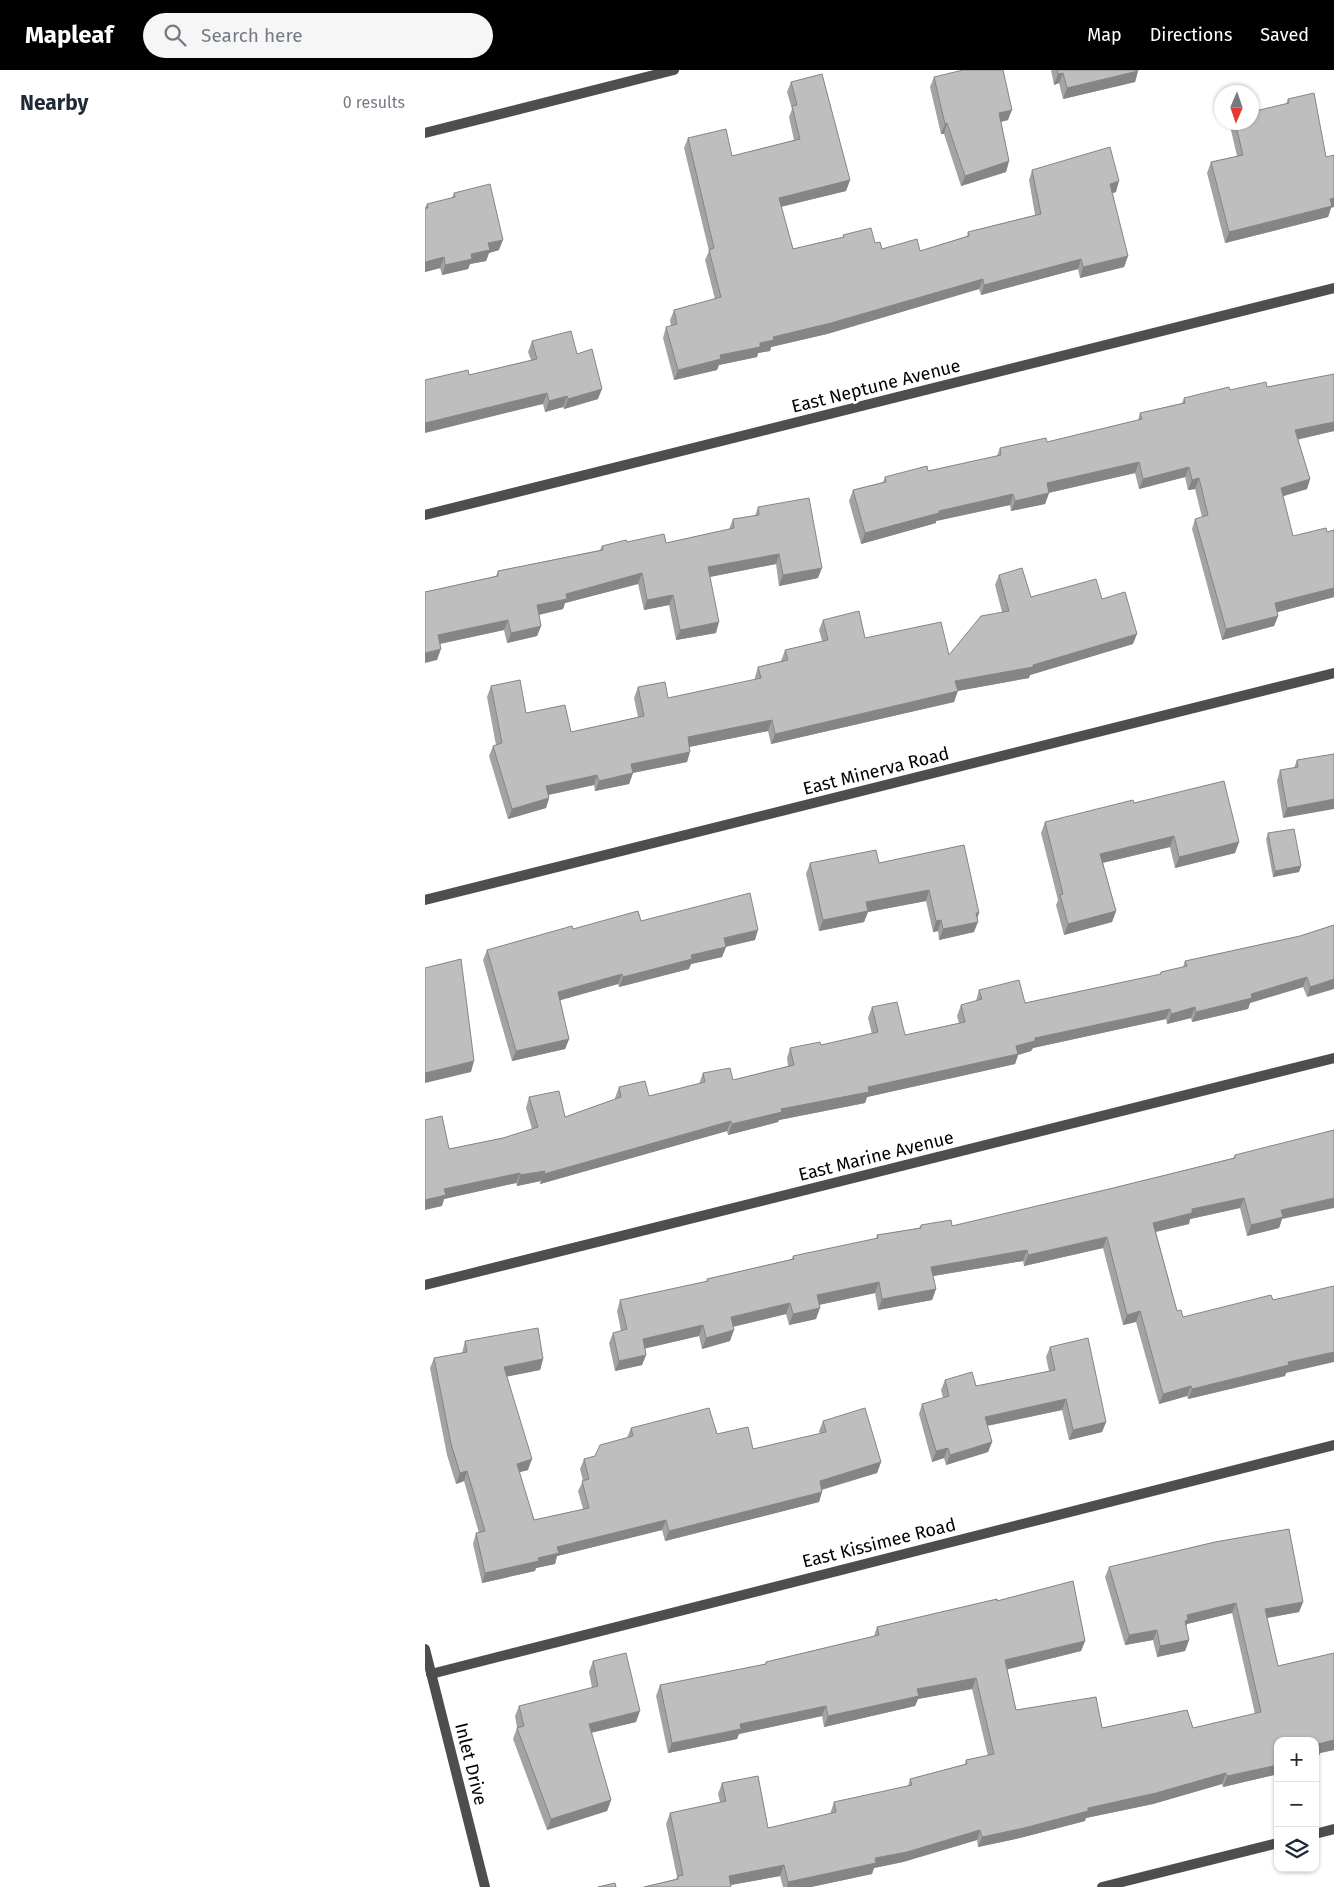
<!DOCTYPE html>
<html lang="en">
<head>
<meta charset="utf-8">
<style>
	:root { --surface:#fff; --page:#f6f6f7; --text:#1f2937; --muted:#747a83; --line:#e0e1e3; --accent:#000 }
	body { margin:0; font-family:"Fira Sans",sans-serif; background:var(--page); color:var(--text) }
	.controls { position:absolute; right:15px; bottom:15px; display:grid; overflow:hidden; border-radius:10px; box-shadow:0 1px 4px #0004 }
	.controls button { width:45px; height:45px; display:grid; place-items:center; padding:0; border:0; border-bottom:1px solid var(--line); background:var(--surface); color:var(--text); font:25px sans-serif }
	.compass { position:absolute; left:789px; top:15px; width:45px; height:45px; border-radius:50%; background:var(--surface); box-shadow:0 1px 4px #0004; rotate:182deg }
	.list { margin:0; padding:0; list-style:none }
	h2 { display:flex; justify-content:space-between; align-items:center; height:65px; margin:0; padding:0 20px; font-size:21px }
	h2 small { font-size:16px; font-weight:400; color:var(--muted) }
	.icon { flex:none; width:28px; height:28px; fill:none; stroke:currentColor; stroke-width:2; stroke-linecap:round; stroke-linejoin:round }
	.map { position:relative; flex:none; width:909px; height:1817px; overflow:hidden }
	header { display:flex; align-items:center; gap:30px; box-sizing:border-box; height:70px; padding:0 25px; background:var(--accent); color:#fff }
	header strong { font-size:24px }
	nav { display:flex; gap:28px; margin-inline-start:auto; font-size:18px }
	.search { width:350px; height:45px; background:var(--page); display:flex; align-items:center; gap:12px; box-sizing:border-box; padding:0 18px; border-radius:28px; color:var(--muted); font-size:19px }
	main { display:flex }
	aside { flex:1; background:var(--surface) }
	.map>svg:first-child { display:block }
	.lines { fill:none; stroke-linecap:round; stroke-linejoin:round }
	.minor { stroke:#4e4e4e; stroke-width:10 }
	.wall { fill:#a3a3a3 }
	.shaded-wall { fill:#858585 }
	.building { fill:#bebebe; stroke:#858585 }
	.labels { text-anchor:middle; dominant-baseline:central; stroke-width:5; stroke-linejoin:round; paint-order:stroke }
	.street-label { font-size:18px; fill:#000; stroke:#fff }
</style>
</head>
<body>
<header>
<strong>Mapleaf</strong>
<div class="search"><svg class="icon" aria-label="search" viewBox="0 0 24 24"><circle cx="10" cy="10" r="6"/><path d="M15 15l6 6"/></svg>Search here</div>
<nav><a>Map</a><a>Directions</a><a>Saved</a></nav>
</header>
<main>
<aside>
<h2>Nearby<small>0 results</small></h2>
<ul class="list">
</ul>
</aside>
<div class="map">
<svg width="909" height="1817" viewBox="0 0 909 1817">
	<rect width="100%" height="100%" fill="#fff"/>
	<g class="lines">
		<!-- minor -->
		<g class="minor">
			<path d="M0,63L249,0"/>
			<path d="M0,445L909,218"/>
			<path d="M0,830L909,603"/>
			<path d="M0,1215L909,988"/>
			<path d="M0,1579L60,1817"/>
			<path d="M6,1604L909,1375"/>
			<path d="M890,1764L909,1759"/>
			<path d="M677,1817L853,1773"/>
		</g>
	</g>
	<!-- wall -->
	<g class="wall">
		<path d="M626,0H713V1L710,12L638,29L634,13L629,15Z"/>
		<path d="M509,7L583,50L576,52L584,91L581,102L536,116L519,64H516L505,17Z"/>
		<path d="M366,12L425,110L421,121L356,137L368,179L418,167V165L450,173L457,179L495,181L542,166L543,162L610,145L604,110L607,100L691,122L687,123L703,186L699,197L655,208L653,199L556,225L554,219L402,264L346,277L345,281L333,283L332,287L294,295L292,300L249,310L238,268L241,257L246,256L245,250L249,240L290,229L280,190L284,181L259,78L263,68L307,86L369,70L364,47L367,39L362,22Z"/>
		<path d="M863,29L906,138L903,147L800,173L782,103L786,92L812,86L805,56L806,52H826L861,34Z"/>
		<path d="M29,123L74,180L64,183L61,191L45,194L43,199L17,205L15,198L0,202V138L2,134L27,128Z"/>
		<path d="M107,271L152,284L173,329L139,339L138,337L120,342L118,334L44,305L106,290L103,282Z"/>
		<path d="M909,304V361L873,369L885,409L882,419L858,426L868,466L902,462L909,460V527L852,542L853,546L849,556L797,570L767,459L770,449L777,447L770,419L763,420L760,407L714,419L710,403L624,423L620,434L586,441L585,435L511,451V453L436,474L424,431L428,420L458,412L460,407L503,401L572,386L575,378L622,372L713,350L715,343L757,333L759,328L805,320L842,317Z"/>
		<path d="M333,437L393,508L354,516L351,494L285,507L291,563L251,570L244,535L219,540L213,514L140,533L138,539L114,545L116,556L112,566L82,573L79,560L15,574L12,590L0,522L71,506L73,501L175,480L177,476L202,472L241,473L304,459L308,449L330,446Z"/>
		<path d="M574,505L606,527L677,529L708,574L605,605L604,608L532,621L529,632L346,674L343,661L264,677L262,692L208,703L204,714L170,721L169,715L124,725V728L121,738L83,749L64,686L68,676L71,675L62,627L66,616L101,643L146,662L213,647L209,628L213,617L243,628L330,610V607L333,597L356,591L360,580L397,571L394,560L398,550L440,568L524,585L577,542L570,515Z"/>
		<path d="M909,684L858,748L852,711L855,700L869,698L872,690Z"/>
		<path d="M709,733L814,772L810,783L750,798L745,777L678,793L691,841L687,852L639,865L631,835L633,830L616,763L620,752Z"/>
		<path d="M843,763L876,796L874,802L848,807L841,769Z"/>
		<path d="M539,775L552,848L549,862L514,870L513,861L508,862L501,831L443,842L439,852L394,861L381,804L385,793H454Z"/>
		<path d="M216,851L330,870L301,877L297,887L266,894L264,899L194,917L193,914L135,930L144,969L140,979L87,991L58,890L62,880L148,859Z"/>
		<path d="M909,855L882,927L878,917L825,933L823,939L767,952L766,948L742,954L741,949L608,978L606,981L593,985L590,994L442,1027L440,1033L354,1050L353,1052L303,1065L302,1061L115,1114L116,1111L92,1116L91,1113L19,1129L17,1136L24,1079L78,1068L107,1059L101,1038L104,1027L140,1047L190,1029V1028L194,1017L224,1026L274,1014L278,1003L308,1010L363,996L362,988L365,978L396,975L447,964L443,948L447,937L480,965L534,953L532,946L536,935L551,931L554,920L600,933L735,905L736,902L758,897L760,891L875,866Z"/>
		<path d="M810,1085L857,1149L854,1158L822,1166L815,1138L765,1149L764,1154L731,1162L752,1241L758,1247L861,1303L860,1306L763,1329L762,1326L734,1334L711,1252L698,1255L678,1178L599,1196L598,1191L508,1206L511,1219L507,1230L453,1240L450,1223L394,1235L391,1249L364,1255L361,1244L308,1257L305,1271L277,1279L274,1266L220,1278L221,1285L217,1295L190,1301L184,1273L188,1263L196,1261L192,1241L195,1230L281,1212L282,1209L367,1189L368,1186L451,1169L452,1165L494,1158L496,1155L527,1156L684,1119L808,1088Z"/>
		<path d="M40,1271L118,1289L115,1300L82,1306L103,1400L94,1402L109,1450L158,1439L153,1421L158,1411L155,1399L159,1389L170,1386L202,1368L206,1358L292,1364L328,1379L395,1364L394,1361L398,1351L456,1392L452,1403L397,1420L394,1432L240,1471L237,1460L132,1486L130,1494L111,1498L110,1501L57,1513L48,1474L51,1463H54L39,1411L31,1414L22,1385L5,1298L9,1288L37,1283Z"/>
		<path d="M625,1277L681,1352L677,1362L644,1370L637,1340L562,1356L567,1372L563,1382L521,1395L519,1388L507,1392L494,1344L497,1334L518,1328L516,1320L520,1310L551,1316L624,1301L621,1287Z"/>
		<path d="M864,1459L878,1532L874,1542L842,1548L853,1596L909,1583V1680L895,1683L891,1693L890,1694V1671H853V1704L798,1717L797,1714L728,1734L661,1748L660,1751L595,1768L553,1777L552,1770L478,1792L449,1798L447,1804L386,1817H358L355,1806L306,1815V1817H219L251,1809L252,1807L241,1754L245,1743L295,1732L293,1724L297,1713L333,1706L343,1758L405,1744L409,1732L483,1716L485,1709L540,1694L541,1690L563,1686L547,1619L493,1629L490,1636L399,1657L397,1646L314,1664L312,1669L243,1683L231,1626L235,1615L340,1594L341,1592L449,1566L452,1557L572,1529V1531L648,1511L660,1571L656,1581L582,1599L591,1640L671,1627L677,1658L762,1640L768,1658L830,1644L807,1543L762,1554L761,1556L764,1570L760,1581L732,1587L728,1570L700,1575L680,1507L684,1497L790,1472Z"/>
		<path d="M168,1591L211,1652L166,1663L186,1730L182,1741L122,1760L88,1669L92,1658L90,1646L94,1636L167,1618L164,1602Z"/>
	</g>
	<!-- shaded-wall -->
	<g class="shaded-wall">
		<path d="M713,1L710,12L638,29L642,18Z"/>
		<path d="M638,3L634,13L629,15L633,4Z"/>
		<path d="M587,40L583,50L570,53L574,43Z"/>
		<path d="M522,53L519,64H516L520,54Z"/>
		<path d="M584,91L581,102L536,116L540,106Z"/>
		<path d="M425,110L421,121L350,138L354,128Z"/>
		<path d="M694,111L691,122L681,125L685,114Z"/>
		<path d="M909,128V137L906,138L903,147L800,173L804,162Z"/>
		<path d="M78,170L74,180L64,183L61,191L45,194L43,199L17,205L20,195L46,184L63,173Z"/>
		<path d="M703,186L699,197L655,208L658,197Z"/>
		<path d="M19,187L15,198L0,202V192Z"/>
		<path d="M656,189L653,199L556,225L559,215Z"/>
		<path d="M558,209L554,219L402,264L346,277L345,281L333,283L332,287L294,295L292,300L249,310L253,300L295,285L335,273L348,267Z"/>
		<path d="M177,319L173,329L139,339L143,329Z"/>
		<path d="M122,323L118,334L0,363V353Z"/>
		<path d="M142,326L138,337L120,342L124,331Z"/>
		<path d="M909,352V361L867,371L870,360Z"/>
		<path d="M714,392L710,403L618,424L622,413Z"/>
		<path d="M764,397L760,407L714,419L718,409Z"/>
		<path d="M774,408L770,419L763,420L767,410Z"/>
		<path d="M885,409L882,419L852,428L856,418Z"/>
		<path d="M624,423L620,434L586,441L590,431Z"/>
		<path d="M588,424L585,435L511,451V453L436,474L440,463L514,441Z"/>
		<path d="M354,484L351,494L279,508L283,497Z"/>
		<path d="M397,498L393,508L354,516L358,505Z"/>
		<path d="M217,503L213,514L140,533L138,539L108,546L112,535L141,524Z"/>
		<path d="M909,518V527L846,544L850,533Z"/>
		<path d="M248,525L244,535L219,540L222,530Z"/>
		<path d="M853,546L849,556L797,570L801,559Z"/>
		<path d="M83,550L79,560L9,575L13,565Z"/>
		<path d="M294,552L291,563L251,570L255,560Z"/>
		<path d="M116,556L112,566L82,573L86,563Z"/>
		<path d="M712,564L708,574L605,605L604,608L527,622L530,611L608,595Z"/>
		<path d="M16,579L12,590L0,593V583Z"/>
		<path d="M533,621L529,632L346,674L350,664Z"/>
		<path d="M347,650L343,661L259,678L263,667Z"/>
		<path d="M265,682L262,692L202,704L206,694Z"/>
		<path d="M208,703L204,714L170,721L174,711Z"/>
		<path d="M172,705L169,715L117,726L121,716Z"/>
		<path d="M124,728L121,738L83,749L87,739Z"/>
		<path d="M909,729V739L858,748L862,738Z"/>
		<path d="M749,766L745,777L672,794L675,784Z"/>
		<path d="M814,772L810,783L750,798L754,787Z"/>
		<path d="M876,796L874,802L848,807L850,801Z"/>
		<path d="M504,820L501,831L443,842L439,852L394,861L398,850L441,832Z"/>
		<path d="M691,841L687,852L639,865L643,854Z"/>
		<path d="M551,843H554L551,852H553L549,862L514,870L518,859Z"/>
		<path d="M516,850L513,861L508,862L511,851Z"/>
		<path d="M333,860L330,870L298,877H301L297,887L266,894L264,899L194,917L198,907L266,885L299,868Z"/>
		<path d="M197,904L193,914L129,932L133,922Z"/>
		<path d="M882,907L878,917L825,933L823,939L767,952L771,942L826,924Z"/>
		<path d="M909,909V919L882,927L885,917Z"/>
		<path d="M770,937L766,948L742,954L746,944Z"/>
		<path d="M745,939L741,949L608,978L606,981L593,985L590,994L442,1027L440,1033L354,1050L353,1052L303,1065L307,1054L356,1039L443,1017L591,976L610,968Z"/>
		<path d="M144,969L140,979L87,991L91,981Z"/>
		<path d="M49,991L46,1002L0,1013V1003Z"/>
		<path d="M306,1051L302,1061L115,1114L119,1104Z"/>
		<path d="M120,1101L116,1111L92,1116L95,1105Z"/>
		<path d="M95,1103L91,1113L19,1129L17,1136L0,1140V1130L19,1119Z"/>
		<path d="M819,1128L815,1138L765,1149L764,1154L725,1163L728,1153L767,1139Z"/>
		<path d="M909,1128V1138L857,1149L854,1158L822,1166L826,1155L856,1140Z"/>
		<path d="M682,1167L678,1178L599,1196L603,1185Z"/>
		<path d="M602,1180L598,1191L502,1207L506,1197Z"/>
		<path d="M454,1212L450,1223L388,1236L392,1225Z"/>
		<path d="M511,1219L507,1230L453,1240L457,1229Z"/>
		<path d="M365,1233L361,1244L302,1258L306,1247Z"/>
		<path d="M395,1238L391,1249L364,1255L368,1244Z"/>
		<path d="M715,1241L711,1252L698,1255L702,1245Z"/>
		<path d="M278,1255L274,1266L214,1280L218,1269Z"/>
		<path d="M309,1260L305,1271L277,1279L281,1268Z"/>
		<path d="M909,1282V1292L861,1303L860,1306L763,1329L767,1319L863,1292Z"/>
		<path d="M221,1285L217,1295L190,1301L194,1291Z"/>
		<path d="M118,1289L115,1300L75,1308L79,1297Z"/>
		<path d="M766,1316L762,1326L734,1334L738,1324Z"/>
		<path d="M641,1329L637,1340L556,1357L560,1347Z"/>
		<path d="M681,1352L677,1362L644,1370L648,1360Z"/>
		<path d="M567,1372L563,1382L521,1395L525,1385Z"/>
		<path d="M523,1378L519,1388L507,1392L511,1381Z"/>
		<path d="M107,1389L103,1400L88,1404L92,1394Z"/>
		<path d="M456,1392L452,1403L391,1421L395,1411Z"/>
		<path d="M42,1401L39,1411L31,1414L35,1403Z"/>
		<path d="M397,1422L394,1432L240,1471L244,1461Z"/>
		<path d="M241,1450L237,1460L132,1486L130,1494L111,1498L110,1501L57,1513L60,1503L113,1488L132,1477Z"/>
		<path d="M878,1532L874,1542L836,1549L840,1539Z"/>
		<path d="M811,1533L807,1543L762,1554L759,1560L756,1561L762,1545Z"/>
		<path d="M732,1560L728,1570L700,1575L704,1565Z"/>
		<path d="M764,1570L760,1581L732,1587L735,1576Z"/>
		<path d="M660,1571L656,1581L576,1601L580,1590Z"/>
		<path d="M551,1608L547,1619L493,1629L490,1636L399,1657L403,1646L492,1619Z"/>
		<path d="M401,1636L397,1646L314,1664L312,1669L243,1683L247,1673L315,1654Z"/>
		<path d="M215,1641L211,1652L160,1664L164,1654Z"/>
		<path d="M909,1670V1680L895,1683L891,1693L890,1694V1685L893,1674Z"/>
		<path d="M853,1695V1704L798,1717L802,1706Z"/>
		<path d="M801,1703L797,1714L728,1734L661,1748L660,1751L595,1768L553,1777L557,1767L663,1738Z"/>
		<path d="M186,1730L182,1741L122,1760L126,1749Z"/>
		<path d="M555,1760L552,1770L478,1792L449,1798L447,1804L386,1817H362L363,1812Z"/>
		<path d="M359,1795L355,1806L300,1816L304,1806Z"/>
	</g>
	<!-- building -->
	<g class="building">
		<path d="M538,0H578L587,40L574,43L584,91L540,106L522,53L520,54L509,7Z"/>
		<path d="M632,0H713V1L642,18L638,3L633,4Z"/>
		<path d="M397,4L425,110L354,128L368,179L419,167L418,165L446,158L450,173L455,172L457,179L492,169L495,181L544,166L543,162L616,144L607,100L685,77L694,111L685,114L703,186L658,197L656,189L559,215L558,209L406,253L348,267L349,270L335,273V277L295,285L296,289L253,300L241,257L252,254L249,240L296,227L284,180L289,178L263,68L301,59L307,86L375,69L367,36L372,35L366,12Z"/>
		<path d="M889,23L901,87L909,85V128L905,129L907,136L804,162L786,92L818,85L810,52H826V42L864,33L863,29Z"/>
		<path d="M65,114L78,170L63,173L65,180L46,184L47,189L20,195L19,187L0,192V138H3L2,134L30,127L29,123Z"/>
		<path d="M146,261L152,284L167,279L177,319L143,329L142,326L124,331L122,323L0,353V310L43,300L44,305L112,289L107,271Z"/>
		<path d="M909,304V352L870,360L885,409L856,418L868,466L901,458L902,462L909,460V518L850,533L853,546L801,559L770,449L783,445L774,408L767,410L764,397L718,409L714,392L622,413L624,423L590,431L588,424L514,441V443L440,463L428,420L461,412L460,407L502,396L503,401L576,385L575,378L621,368L622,372L717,349L715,343L760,333L759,328L804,317L805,320L841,312L842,317Z"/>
		<path d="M384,428L397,498L358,505L354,484L283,497L294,552L255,560L248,525L222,530L217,503L141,524L142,529L112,535L116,556L86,563L83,550L13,565L16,579L0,583V522L73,506V501L178,480L177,476L201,470L202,472L239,464L241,473L309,458L308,449L334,445L333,437Z"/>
		<path d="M597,498L606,527L671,509L677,529L700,522L712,564L608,595V597L530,611L533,621L350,664L347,650L263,667L265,682L206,694L208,703L174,711L172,705L121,716L124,728L87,739L68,676L77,673L66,616L95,610L101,643L140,635L146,662L219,646L213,617L240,612L243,628L336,608L333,597L363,590L360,580L403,570L398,550L434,541L440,568L516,552L524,585L556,546L584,541L574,505Z"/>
		<path d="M909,684V729L862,738L855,700L873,697L872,690Z"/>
		<path d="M799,711L814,772L754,787L749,766L675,784L691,841L643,854L635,825L638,824L620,752L708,730L709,733Z"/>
		<path d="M869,759L876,796L850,801L843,763Z"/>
		<path d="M539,775L554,843H551L553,852L518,859L516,850L511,851L504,820L441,832L443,841L398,850L385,793L451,780L454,793Z"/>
		<path d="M325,823L333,860L299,868L301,877L266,885L267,889L198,907L197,904L133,922L144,969L91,981L62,880L147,856L148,859L213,841L216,851Z"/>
		<path d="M909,855V909L885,917L882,907L826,924L827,928L771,942L770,937L746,944L745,939L610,968V971L591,976L593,984L443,1017L444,1022L356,1039L357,1042L307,1054L306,1051L119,1104L120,1101L95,1105V1103L19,1119L21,1125L0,1130V1050L17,1046L24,1079L78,1068L113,1057L104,1027L134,1021L140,1047L196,1027L194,1017L220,1011L224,1026L280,1012L278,1003L305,998L308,1010L369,995L365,978L395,972L396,975L453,962L447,937L472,932L480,965L540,952L536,935L557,929L554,920L594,910L600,933L736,904V902L762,896L760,891L875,866Z"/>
		<path d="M36,889L49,991L0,1003V898Z"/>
		<path d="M909,1060V1128L856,1140L858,1147L826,1155L819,1128L767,1139V1143L728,1153L752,1241L756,1240L758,1247L846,1225L848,1230L909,1216V1282L863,1292L864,1295L767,1319L766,1316L738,1324L715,1241L702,1245L682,1167L603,1185L602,1180L506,1197L511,1219L457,1229L454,1212L392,1225L395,1238L368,1244L365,1233L306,1247L309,1260L281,1268L278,1255L218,1269L221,1285L194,1291L188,1263L202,1259L195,1230L283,1211L282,1209L369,1189L368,1186L453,1168L452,1165L496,1158V1155L526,1150L527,1156L684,1119L810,1088V1085Z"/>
		<path d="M113,1258L118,1289L79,1297L107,1389L92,1394L109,1450L164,1438L157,1411L164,1409L159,1389L170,1386L175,1375L208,1366L206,1358L284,1338L292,1364L323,1357L328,1379L401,1362L398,1351L440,1338L456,1392L395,1411L397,1422L244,1461L241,1450L132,1477L134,1483L113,1488L114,1491L60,1503L51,1463L60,1461L42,1401L35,1403L26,1374L9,1288L42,1282L40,1271Z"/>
		<path d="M663,1268L681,1352L648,1360L641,1329L560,1347L567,1372L525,1385L523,1378L511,1381L497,1334L524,1326L520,1310L547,1302L551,1316L630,1300L625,1277Z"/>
		<path d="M864,1459L878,1532L840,1539L853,1596L909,1583V1670L893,1674L895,1683L890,1685V1671H853V1695L802,1706L801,1703L731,1723L663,1738V1741L599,1758L557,1767L555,1760L482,1782L450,1788L451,1793L363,1812L359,1795L304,1806L306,1817H219L253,1809V1806L258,1805L245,1743L301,1731L297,1713L333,1706L343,1758L411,1742L409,1732L487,1715L485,1709L542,1694L541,1690L569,1684L551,1608L492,1619L494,1626L403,1646L401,1636L315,1654L316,1659L247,1673L235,1615L341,1594V1592L454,1565L452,1557L572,1529V1531L648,1511L660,1571L580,1590L591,1640L671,1627L677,1658L762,1640L768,1658L836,1642L811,1533L762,1545L763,1550L760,1551L764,1570L735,1576L732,1560L704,1565L684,1497L790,1472Z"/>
		<path d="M201,1583L215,1641L164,1654L186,1730L126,1749L92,1658L99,1656L94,1636L173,1616L168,1591Z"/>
		<path d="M190,1813L191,1817H173Z"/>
	</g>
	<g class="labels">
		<!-- street labels -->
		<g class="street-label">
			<text transform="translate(451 316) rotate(-14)">East Neptune Avenue</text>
			<text transform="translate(451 701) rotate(-14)">East Minerva Road</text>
			<text transform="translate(451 1086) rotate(-14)">East Marine Avenue</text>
			<text transform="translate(454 1473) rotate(-14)">East Kissimee Road</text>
			<text transform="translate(46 1694) rotate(76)">Inlet Drive</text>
		</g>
	</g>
</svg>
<div class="controls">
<button>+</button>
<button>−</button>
<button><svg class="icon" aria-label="layers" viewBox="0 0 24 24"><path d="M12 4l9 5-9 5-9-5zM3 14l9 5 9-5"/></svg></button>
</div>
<svg class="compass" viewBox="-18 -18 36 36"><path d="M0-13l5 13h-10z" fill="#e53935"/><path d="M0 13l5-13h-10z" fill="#747a83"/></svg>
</div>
</main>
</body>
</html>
